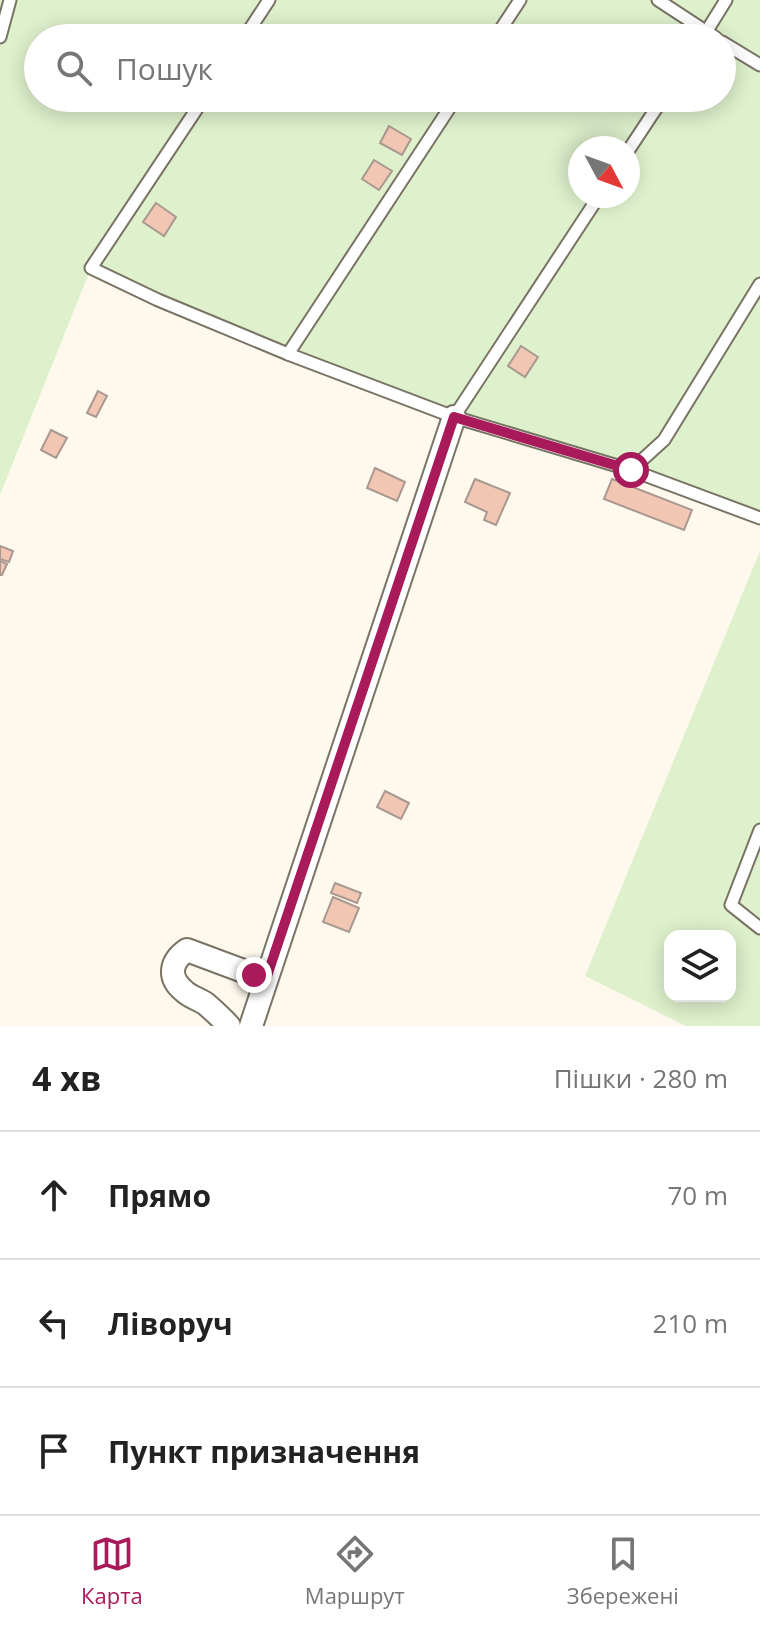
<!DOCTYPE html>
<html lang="uk">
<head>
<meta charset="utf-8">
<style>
	:root { --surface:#fff; --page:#f6f6f6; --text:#222; --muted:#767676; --line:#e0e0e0; --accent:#a81a5a }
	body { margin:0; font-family:"Open Sans",sans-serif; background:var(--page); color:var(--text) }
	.controls { position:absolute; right:24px; bottom:24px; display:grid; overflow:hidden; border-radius:16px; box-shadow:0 4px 20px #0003 }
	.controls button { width:72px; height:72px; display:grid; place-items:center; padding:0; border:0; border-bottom:2px solid var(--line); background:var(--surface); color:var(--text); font:40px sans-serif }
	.compass { position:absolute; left:568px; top:136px; width:72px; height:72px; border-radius:50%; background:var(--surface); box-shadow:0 4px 20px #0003; rotate:131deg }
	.stop { position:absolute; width:24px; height:24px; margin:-18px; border:6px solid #a81a5a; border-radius:50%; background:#fff }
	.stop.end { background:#a81a5a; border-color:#fff; box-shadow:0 2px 8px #0008 }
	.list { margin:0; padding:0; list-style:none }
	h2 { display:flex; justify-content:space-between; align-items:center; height:104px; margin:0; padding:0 32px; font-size:34px }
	h2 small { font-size:26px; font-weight:400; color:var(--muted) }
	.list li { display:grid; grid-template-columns:52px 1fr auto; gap:24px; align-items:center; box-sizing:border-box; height:128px; padding:0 32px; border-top:2px solid var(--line) }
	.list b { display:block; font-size:30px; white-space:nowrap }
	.list em { font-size:26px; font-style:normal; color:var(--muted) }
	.icon { flex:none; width:44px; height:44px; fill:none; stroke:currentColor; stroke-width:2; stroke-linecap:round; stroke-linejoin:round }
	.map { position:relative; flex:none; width:760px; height:1026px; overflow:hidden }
	.search { position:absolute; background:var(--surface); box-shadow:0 4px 20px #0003; left:24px; right:24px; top:24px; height:88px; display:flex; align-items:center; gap:20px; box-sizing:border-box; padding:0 28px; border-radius:44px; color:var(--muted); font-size:30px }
	.sheet { height:488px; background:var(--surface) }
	nav { display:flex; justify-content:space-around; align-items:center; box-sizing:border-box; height:112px; border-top:2px solid var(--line); background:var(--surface); font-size:22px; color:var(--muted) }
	nav a { display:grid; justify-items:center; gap:4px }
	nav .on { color:var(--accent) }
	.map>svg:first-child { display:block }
	.green { fill:#def0cc; fill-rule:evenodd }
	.building { fill:#f1c6b3; stroke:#a99890; stroke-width:2 }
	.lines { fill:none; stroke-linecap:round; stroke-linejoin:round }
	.service-casing { stroke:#797364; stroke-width:15 }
	.minor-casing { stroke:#797364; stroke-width:26 }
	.service { stroke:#fff; stroke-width:11 }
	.minor { stroke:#fff; stroke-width:22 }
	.route { stroke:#a81a5a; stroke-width:10 }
</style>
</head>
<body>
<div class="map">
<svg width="760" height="1026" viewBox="0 0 760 1026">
	<rect width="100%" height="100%" fill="#fef9ec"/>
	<!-- green -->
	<g class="green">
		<path d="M0,0H760V515L463,414L158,300L91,268L0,495ZM38,38H722V98H38ZM580,148H628V196H580Z"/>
		<path d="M760,551V1026H686L585,976ZM670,936H730V996H670Z"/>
	</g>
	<!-- building -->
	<g class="building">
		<path d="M389,126L411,139L402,155L380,143Z"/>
		<path d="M374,160L392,171L379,190L362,179Z"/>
		<path d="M156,203L176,217L164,236L143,222Z"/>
		<path d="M521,346L538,357L525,377L508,366Z"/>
		<path d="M98,391L107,396L96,417L87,413Z"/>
		<path d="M51,430L67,438L56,458L41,450Z"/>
		<path d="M375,468L405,482L397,501L367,488Z"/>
		<path d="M475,479L510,493L496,525L484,520L487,512L465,502Z"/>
		<path d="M612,479L692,510L684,530L604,499Z"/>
		<path d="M0,546L13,551L9,562L0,559Z"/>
		<path d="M0,561L7,564L2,575H0Z"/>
		<path d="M385,791L409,803L401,819L377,807Z"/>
		<path d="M335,883L361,893L357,903L331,893Z"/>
		<path d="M333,897L359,908L349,932L323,922Z"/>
	</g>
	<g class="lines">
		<!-- service casing -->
		<g class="service-casing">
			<g id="service">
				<path d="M658,0L716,38"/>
				<path d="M0,37L10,0"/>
				<path d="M703,37L726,0"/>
				<path d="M244,38L269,0"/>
				<path d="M495,38L520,0"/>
				<path d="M722,42L760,65"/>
				<path d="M204,98L91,268L158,300L288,354L454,417L631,470L760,518"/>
				<path d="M628,151L663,98"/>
				<path d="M288,354L456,98"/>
				<path d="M454,417L599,196"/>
				<path d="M631,470L664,440L760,284"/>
				<path d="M760,830L731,905L760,928"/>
			</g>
		</g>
		<!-- minor casing -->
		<g class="minor-casing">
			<g id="minor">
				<path d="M229,1026C222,1018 214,1011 206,1004C199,999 190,997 184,991C167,977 171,961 187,950L254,975L267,976"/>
				<path d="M251,1026L454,417"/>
			</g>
		</g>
		<!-- service -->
		<use href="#service" class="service"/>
		<!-- minor -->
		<use href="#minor" class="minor"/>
	</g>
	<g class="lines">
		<!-- route -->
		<path class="route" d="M254,975L267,976L454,417L631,470"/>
	</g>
</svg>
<div class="controls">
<button><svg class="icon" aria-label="layers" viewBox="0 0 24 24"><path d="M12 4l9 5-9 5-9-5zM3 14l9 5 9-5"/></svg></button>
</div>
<svg class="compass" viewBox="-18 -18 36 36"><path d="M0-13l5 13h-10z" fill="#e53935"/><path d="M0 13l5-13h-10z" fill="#767676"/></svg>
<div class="stop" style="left:631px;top:470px"></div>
<div class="stop end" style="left:254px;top:975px"></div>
<div class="search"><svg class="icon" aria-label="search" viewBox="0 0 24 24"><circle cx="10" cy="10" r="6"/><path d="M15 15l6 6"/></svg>Пошук</div>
</div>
<section class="sheet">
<h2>4 хв<small>Пішки · 280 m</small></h2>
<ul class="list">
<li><svg class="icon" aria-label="ahead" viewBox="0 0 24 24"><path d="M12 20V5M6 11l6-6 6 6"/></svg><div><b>Прямо</b></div><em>70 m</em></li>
<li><svg class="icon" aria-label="left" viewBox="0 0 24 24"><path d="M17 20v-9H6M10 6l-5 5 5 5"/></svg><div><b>Ліворуч</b></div><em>210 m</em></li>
<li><svg class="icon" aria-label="arrive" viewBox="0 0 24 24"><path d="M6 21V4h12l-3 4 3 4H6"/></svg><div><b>Пункт призначення</b></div></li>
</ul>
</section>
<nav>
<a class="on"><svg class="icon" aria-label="map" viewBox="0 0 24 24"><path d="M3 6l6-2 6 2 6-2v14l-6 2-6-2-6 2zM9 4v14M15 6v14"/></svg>Карта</a>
<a><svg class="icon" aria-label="directions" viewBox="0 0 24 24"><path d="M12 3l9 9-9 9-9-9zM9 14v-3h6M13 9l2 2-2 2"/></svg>Маршрут</a>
<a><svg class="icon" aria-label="saved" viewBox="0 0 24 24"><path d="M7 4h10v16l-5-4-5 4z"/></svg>Збережені</a>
</nav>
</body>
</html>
